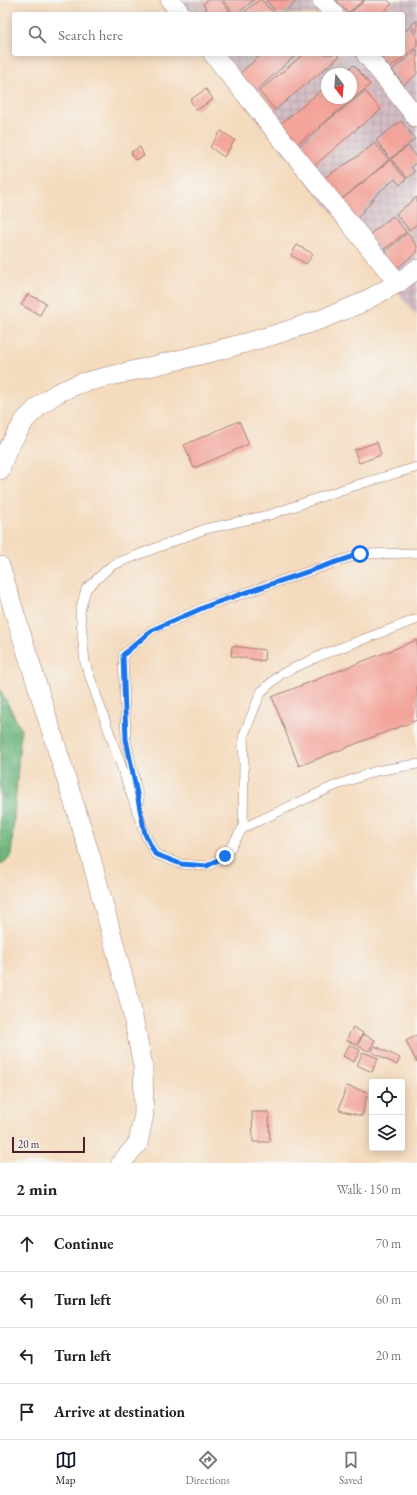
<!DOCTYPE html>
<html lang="en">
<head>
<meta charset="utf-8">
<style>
	:root { --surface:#fff; --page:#f6f6f6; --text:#222; --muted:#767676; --line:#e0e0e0; --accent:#111827 }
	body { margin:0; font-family:"EB Garamond",serif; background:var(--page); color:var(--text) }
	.controls { position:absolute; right:12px; bottom:12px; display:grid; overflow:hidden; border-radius:4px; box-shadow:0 2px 10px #0003 }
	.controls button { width:36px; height:36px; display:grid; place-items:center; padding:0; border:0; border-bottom:1px solid var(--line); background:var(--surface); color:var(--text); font:20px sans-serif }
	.compass { position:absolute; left:321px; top:68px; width:36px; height:36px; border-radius:50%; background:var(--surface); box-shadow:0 2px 10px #0003; rotate:164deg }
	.scale { position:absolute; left:12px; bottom:10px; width:73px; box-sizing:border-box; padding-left:4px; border:2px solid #4a1f2b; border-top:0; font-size:11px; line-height:14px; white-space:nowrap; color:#4a1f2b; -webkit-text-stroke:3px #f6f6f2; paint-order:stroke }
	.stop { position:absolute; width:12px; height:12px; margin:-9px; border:3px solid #1a73e8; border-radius:50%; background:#fff }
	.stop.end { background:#1a73e8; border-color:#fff; box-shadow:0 1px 4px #0008 }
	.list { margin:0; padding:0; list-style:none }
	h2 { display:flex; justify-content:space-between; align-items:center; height:52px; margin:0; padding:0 16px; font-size:17px }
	h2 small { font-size:13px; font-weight:400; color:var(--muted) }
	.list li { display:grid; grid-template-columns:26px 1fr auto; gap:12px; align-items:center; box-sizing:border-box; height:56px; padding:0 16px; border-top:1px solid var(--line) }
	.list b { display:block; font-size:15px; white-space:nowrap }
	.list em { font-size:13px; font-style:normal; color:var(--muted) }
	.icon { flex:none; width:22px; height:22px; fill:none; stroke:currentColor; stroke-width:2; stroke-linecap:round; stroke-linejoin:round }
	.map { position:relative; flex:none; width:417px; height:1163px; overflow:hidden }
	.search { position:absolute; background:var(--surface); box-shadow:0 2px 10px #0003; left:12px; right:12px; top:12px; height:44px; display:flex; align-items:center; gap:10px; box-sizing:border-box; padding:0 14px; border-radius:4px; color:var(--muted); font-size:15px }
	.sheet { height:276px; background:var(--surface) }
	nav { display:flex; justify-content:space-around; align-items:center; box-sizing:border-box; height:56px; border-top:1px solid var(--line); background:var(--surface); font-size:11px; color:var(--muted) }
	nav a { display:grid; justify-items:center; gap:2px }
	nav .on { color:var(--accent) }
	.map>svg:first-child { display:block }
	.industrial { fill:url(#industrial-grid); fill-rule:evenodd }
	.forest { fill:url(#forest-crowns); stroke:#5b6a54 }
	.building { fill:#f3a399 }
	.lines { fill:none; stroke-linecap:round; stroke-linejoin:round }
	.service-casing { stroke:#9f7d74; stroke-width:10 }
	.minor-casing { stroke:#9f7d74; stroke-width:20 }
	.service { stroke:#fff; stroke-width:9 }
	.minor { stroke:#fff; stroke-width:19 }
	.route { stroke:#1a73e8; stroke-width:5 }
</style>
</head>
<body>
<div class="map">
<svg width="417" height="1163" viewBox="0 0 417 1163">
	<defs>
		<pattern id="industrial-grid" width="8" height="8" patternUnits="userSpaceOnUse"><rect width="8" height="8" fill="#d2bec4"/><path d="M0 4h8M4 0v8" fill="none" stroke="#b6a3a9"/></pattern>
		<pattern id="forest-crowns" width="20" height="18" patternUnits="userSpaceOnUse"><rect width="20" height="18" fill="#6cb57c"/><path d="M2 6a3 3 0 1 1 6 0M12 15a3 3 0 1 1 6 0" fill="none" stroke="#5b9366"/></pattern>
	</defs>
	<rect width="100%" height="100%" fill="#f6f6f2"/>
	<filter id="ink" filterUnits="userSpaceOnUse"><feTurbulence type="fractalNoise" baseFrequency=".025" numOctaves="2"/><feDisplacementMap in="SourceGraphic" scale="8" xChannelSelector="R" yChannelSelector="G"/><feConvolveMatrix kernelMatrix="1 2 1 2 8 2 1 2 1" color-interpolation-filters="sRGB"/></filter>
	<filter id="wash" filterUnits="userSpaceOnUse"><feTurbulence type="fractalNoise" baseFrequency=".012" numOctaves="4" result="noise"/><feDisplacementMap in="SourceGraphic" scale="16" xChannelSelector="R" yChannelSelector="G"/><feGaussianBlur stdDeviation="0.9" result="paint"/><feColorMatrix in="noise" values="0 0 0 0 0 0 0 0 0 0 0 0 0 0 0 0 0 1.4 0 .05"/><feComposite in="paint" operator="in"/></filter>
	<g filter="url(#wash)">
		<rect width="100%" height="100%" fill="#f4dbbe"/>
		<!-- industrial -->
		<path class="industrial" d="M159,0H417V316L203,54H403V14H170ZM327,74H351V98H327Z"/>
		<!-- forest -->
		<path class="forest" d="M0,689L21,729L11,857L0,865Z"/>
		<g id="blocks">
			<!-- building -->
			<g class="building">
				<path d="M208,0H221L232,14H202L207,10L203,4Z"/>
				<path d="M223,0H254L237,14H234Z"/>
				<path d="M259,0H262L273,13L271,14H242Z"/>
				<path d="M266,0H292L295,3L281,14H277Z"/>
				<path d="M336,0H364L348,13Z"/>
				<path d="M365,0H388L392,4L381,14H349Z"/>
				<path d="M417,20V32L411,25Z"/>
				<path d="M410,27L417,37V46L390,68L379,54H403V32Z"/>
				<path d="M417,49V74L404,85L392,70Z"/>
				<path d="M262,54H297L255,92L240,73Z"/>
				<path d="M304,54H337L339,57L275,110L259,91Z"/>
				<path d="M354,65L370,85L296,145L279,125L327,86V98H351V74H342Z"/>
				<path d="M206,89L213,99L197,110L190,100Z"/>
				<path d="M365,91L381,110L359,127L314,166L298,147L321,128L320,127Z"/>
				<path d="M401,121L415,139L390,159L376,140Z"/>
				<path d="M221,131L235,140L224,157L210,147Z"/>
				<path d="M375,143L389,160L337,203L319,181L354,159Z"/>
				<path d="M408,146L417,157V162L411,167L415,172L407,178L391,159Z"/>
				<path d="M140,147L144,156L135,160L131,152Z"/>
				<path d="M390,160L406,179L400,185L395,179L378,193L356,220L340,201Z"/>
				<path d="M417,197V224L409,230L396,214Z"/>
				<path d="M393,216L406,232L382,251L369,235Z"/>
				<path d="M407,233L417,246V252L396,269L383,253Z"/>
				<path d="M297,245L313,254L306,264L291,255Z"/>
				<path d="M28,294L46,303L40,315L21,305Z"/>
				<path d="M239,421L249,444L194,468L184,445Z"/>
				<path d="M377,442L381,455L359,463L354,450Z"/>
				<path d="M417,640V720L299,766L272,697Z"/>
				<path d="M232,646L265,650L264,661L231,656Z"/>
				<path d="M353,1027L363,1033L356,1045L346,1040Z"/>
				<path d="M363,1034L375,1040L369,1051L358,1046Z"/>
				<path d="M417,1035V1063L406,1041Z"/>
				<path d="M349,1045L360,1050L354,1062L343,1056Z"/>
				<path d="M375,1046L400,1058L397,1065L372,1052Z"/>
				<path d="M363,1052L378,1058L372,1072L357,1065Z"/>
				<path d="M346,1086L368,1092L362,1116L339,1110Z"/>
				<path d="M252,1112H269L270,1142H253Z"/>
			</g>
		</g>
	</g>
	<g filter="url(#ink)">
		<use href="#blocks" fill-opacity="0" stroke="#9f7d74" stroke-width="1"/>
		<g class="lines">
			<!-- service casing -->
			<g class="service-casing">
				<g id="service">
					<path d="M415,620L324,654L281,674L261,692L243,737L244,764L243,828L225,856L207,866L181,864L155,854L145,834L85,663L80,611L86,589L112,565L205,529L269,515L347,488L417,467"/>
					<path d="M139,801L126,739L123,655L152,630L212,604L360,554L417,553"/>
					<path d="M243,828L334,786L376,771L417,764"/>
				</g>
			</g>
			<!-- minor casing -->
			<g class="minor-casing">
				<g id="minor">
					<path d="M170,0L181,14"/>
					<path d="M322,0L334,14"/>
					<path d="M213,54L398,283"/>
					<path d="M366,54L417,118"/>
					<path d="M0,470L7,450L25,420L39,406L57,393L81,383L212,352L274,335L322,319L359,304L398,283L417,269"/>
					<path d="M0,566L91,858L131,1007L143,1066L144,1114L138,1143L121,1163"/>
				</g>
			</g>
			<!-- service -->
			<use href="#service" class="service"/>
			<!-- minor -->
			<use href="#minor" class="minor"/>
		</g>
	</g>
	<g class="lines" filter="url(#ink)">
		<!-- route -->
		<path class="route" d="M225,856L207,866L181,864L155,854L145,834L126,739L123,655L152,630L212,604L360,554"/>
	</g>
</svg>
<div class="controls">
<button><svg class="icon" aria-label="locate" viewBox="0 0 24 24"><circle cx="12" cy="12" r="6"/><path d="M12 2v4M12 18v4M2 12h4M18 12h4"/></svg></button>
<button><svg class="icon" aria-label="layers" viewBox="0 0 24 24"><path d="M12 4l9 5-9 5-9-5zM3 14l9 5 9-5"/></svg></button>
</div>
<svg class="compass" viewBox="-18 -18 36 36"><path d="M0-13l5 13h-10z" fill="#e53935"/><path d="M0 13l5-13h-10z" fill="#767676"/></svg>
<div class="scale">20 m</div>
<div class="stop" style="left:360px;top:554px"></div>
<div class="stop end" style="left:225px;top:856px"></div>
<div class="search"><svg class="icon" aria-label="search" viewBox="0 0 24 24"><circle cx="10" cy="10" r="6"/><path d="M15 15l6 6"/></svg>Search here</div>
</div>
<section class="sheet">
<h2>2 min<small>Walk · 150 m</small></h2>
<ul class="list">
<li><svg class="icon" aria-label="ahead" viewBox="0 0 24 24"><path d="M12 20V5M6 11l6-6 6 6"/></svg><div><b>Continue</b></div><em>70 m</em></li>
<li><svg class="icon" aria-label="left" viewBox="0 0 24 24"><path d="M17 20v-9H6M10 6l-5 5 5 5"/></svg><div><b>Turn left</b></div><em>60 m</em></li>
<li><svg class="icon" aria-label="left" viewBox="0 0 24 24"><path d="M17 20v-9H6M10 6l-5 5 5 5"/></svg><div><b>Turn left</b></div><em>20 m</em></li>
<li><svg class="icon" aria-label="arrive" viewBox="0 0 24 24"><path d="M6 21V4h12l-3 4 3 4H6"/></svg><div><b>Arrive at destination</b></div></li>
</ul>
</section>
<nav>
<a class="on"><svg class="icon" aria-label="map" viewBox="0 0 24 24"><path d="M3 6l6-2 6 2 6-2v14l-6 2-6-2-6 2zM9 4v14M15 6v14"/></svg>Map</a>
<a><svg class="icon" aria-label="directions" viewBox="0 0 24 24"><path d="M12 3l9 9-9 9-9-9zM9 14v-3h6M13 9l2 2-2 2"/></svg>Directions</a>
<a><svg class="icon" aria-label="saved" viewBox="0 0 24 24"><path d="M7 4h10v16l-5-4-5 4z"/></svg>Saved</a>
</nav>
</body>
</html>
